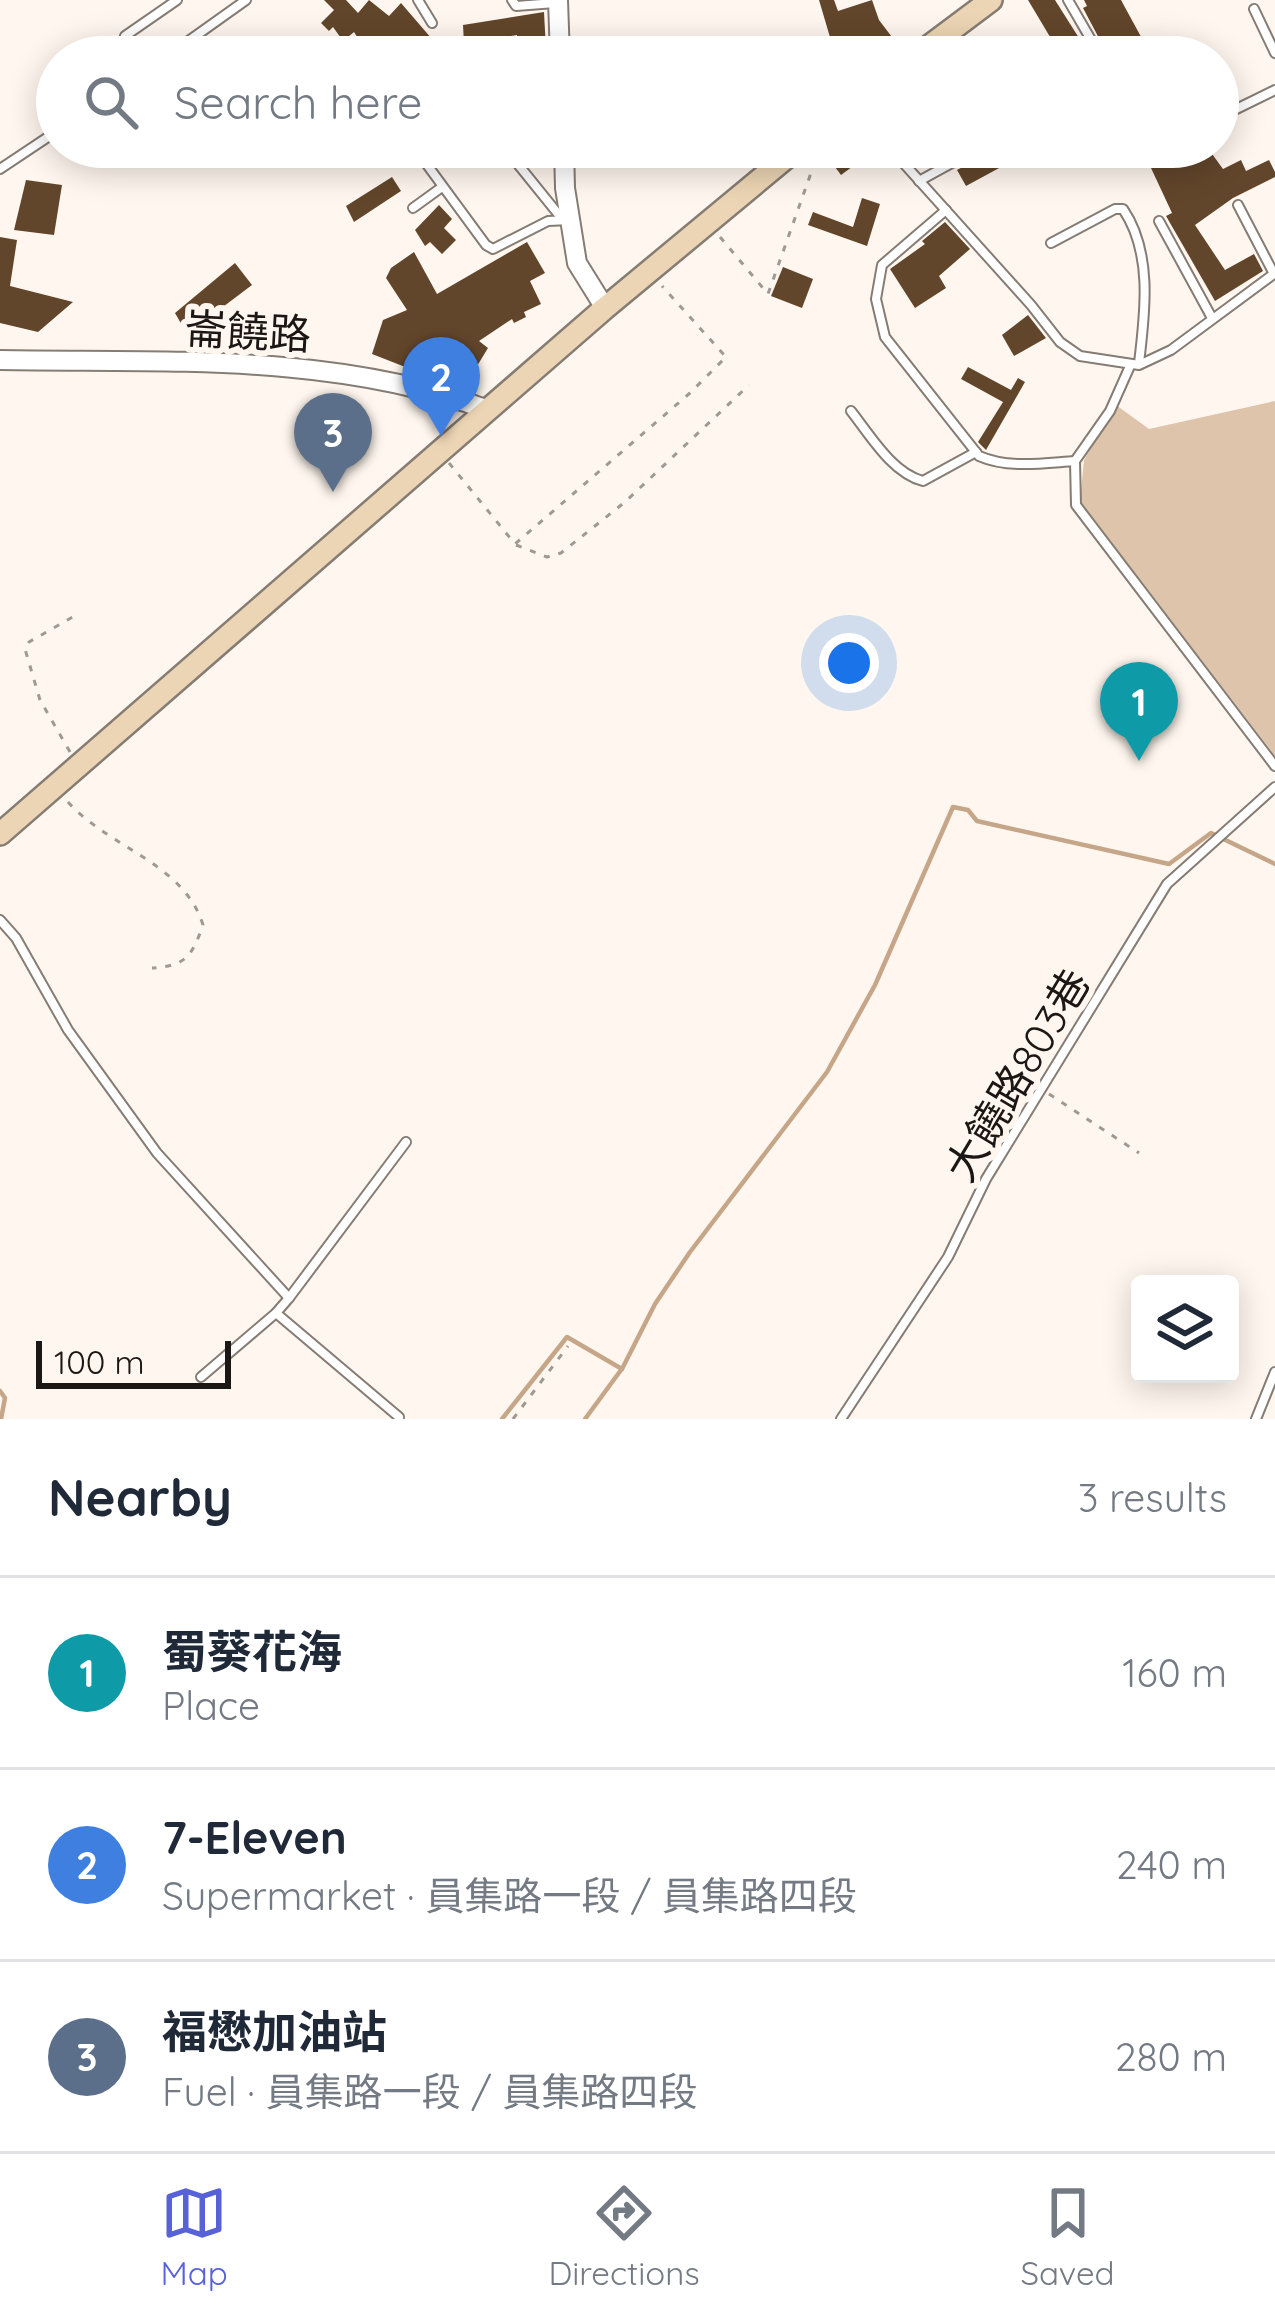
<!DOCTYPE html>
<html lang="en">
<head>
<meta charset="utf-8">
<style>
	:root { --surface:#fff; --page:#f6f6f7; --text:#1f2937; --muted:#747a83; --line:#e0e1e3; --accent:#5761d8 }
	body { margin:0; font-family:Quicksand,"Noto Sans TC",sans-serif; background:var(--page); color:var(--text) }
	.controls { position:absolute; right:36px; bottom:36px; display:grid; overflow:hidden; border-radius:12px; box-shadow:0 6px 30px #0003 }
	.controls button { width:108px; height:108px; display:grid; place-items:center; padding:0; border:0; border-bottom:3px solid var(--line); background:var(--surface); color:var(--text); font:60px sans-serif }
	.scale { position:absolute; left:36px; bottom:30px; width:195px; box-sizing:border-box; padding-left:12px; border:6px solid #1b1714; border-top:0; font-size:33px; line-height:42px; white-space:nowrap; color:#1b1714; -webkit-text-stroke:9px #fff7ef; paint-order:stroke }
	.you { position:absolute; left:849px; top:663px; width:42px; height:42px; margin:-30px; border:9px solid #fff; border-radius:50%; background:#1a73e8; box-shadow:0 0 0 18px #1a73e833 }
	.badge { display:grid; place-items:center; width:78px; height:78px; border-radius:50%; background:var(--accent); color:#fff; font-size:39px; font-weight:700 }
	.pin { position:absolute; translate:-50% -99px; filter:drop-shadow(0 3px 6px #0008) }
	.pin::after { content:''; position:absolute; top:63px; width:42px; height:36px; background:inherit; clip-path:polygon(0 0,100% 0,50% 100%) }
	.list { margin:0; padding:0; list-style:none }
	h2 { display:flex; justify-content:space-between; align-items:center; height:156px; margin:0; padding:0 48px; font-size:51px }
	h2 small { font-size:39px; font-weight:400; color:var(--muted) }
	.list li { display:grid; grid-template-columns:78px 1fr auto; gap:36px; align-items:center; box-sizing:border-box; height:192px; padding:0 48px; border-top:3px solid var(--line) }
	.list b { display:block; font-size:45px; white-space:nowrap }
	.list p { margin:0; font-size:39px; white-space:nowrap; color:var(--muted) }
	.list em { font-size:39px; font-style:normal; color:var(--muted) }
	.icon { flex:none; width:66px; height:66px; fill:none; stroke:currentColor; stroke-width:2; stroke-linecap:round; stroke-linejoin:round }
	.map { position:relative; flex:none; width:1275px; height:1419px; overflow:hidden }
	.search { position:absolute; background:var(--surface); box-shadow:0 6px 30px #0003; left:36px; right:36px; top:36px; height:132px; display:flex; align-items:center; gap:30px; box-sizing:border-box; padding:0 42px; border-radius:66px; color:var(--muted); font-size:45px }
	.sheet { height:732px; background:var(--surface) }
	nav { display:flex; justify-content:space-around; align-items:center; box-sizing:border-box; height:168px; border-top:3px solid var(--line); background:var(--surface); font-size:33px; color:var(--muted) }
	nav a { display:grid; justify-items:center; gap:6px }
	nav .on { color:var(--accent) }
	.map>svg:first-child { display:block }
	.green { fill:#dec4ab }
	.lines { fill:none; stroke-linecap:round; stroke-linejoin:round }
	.stream { stroke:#c6a688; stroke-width:4.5 }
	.building { fill:#62462b }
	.service-casing { stroke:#857c74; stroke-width:12 }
	.tertiary-casing { stroke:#857c74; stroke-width:22 }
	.secondary-casing { stroke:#857c74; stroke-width:26 }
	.path { stroke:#9f9993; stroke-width:3; stroke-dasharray:6 9; stroke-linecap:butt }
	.service { stroke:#fff; stroke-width:8 }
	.tertiary { stroke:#fff; stroke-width:18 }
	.secondary { stroke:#ecd5b4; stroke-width:21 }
	.labels { text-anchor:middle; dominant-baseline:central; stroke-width:12; stroke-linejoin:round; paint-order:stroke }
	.street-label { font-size:42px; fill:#1b1714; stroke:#fff7ef }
</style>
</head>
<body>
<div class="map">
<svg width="1275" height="1419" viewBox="0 0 1275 1419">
	<rect width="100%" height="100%" fill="#fff7ef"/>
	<!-- green -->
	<path class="green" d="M1275,401V756L1080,501L1084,460L1116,405L1149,429Z"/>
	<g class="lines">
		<!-- stream -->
		<g class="stream">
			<path d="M0,1391L5,1398L1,1419"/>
			<path d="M502,1419L567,1337L622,1369L655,1304L690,1252L827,1072L875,985L953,807L968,810L977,821L1169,864L1211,833L1275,864"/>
			<path d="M585,1419L621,1370"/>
		</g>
	</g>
	<!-- building -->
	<g class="building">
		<path d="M324,0H346L358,13L369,0L389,16L401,3L438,46L425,57L412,48L401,57H370L354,32L343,41L333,27L329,31L321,23L334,10Z"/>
		<path d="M819,0H834L838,11L872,0L879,20L898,45L880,57H832L825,46L832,44Z"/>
		<path d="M1028,0H1055L1091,57H1062Z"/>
		<path d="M1084,0H1121L1152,57H1109L1083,8L1087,6Z"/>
		<path d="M544,12L546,50H517V35L464,44L463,25Z"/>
		<path d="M830,147H879L841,175L824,152Z"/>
		<path d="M1017,147L1021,156L966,186L957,170L984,155L986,160Z"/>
		<path d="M1173,147H1207L1223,169L1241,160L1246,171L1269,160L1275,172V177L1233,198L1195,225L1225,270L1254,254L1263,271L1215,301L1166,216L1172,213L1151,168L1176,153Z"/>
		<path d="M392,177L401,191L354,222L346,206Z"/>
		<path d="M26,180L62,185L54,235L14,230Z"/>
		<path d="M862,198L880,204L867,246L808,225L813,212L853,227Z"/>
		<path d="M439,205L452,219L444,228L456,240L442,254L430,242L425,246L415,230Z"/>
		<path d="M945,222L970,249L939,276L946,288L915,308L890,269L925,244L922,241Z"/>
		<path d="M0,237L17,240L10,286L73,302L38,332L0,323Z"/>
		<path d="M527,242L545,273L530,281L541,304L524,312L526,317L514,323L512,319L479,341L488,348L474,371L450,360L441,381L372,354L383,320L407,310L386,278L391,268L414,252L437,294Z"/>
		<path d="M235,263L252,285L187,334L175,313Z"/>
		<path d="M783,267L813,279L802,308L771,296Z"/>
		<path d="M1028,315L1046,338L1014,356L1002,335Z"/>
		<path d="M968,367L1011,390L1018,378L1025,382L986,450L978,442L1003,402L961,379Z"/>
	</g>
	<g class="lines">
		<!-- service casing -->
		<g class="service-casing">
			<g id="service">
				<path d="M418,0L432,23"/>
				<path d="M512,0L516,6L555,3"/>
				<path d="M1068,0L1101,57"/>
				<path d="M1254,9L1275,53"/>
				<path d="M139,57L125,36L177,0"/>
				<path d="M166,57L246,0"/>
				<path d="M1218,118L1275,90"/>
				<path d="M414,147L486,245L493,249L548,221L570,220"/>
				<path d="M504,147L563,220"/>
				<path d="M889,147L1031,305L1060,342L1080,356L1139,365L1171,350L1275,273"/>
				<path d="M0,169L57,131"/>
				<path d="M919,181L981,147"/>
				<path d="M1238,205L1274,274"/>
				<path d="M413,208L442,187"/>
				<path d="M946,210L882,265L876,299L885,337L979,456C1008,469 1044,463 1075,461"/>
				<path d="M1159,221L1212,318"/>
				<path d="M1051,243L1115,209H1123C1153,253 1145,313 1139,363"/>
				<path d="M1130,366L1110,411L1075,461L1076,505L1275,766"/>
				<path d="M851,411C870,435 892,473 923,481L976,452"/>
				<path d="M0,920L16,938L68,1030L157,1153L289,1298L276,1313L399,1417"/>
				<path d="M289,1298L406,1142"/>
				<path d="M201,1377L276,1313"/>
				<path d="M841,1419L948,1257L986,1179L1167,884L1275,787"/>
				<path d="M1256,1419L1275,1372"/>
			</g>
		</g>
		<!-- tertiary casing -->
		<g class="tertiary-casing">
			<g id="tertiary">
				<path d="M558,0L560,57"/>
				<path d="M564,147L565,188L577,263L605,308"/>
				<path d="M0,360C162,363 334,352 488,410"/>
			</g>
		</g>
		<!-- secondary casing -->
		<g class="secondary-casing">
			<g id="secondary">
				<path d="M915,57L991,0"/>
				<path d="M0,834L605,308L799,147"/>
			</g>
		</g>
		<!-- path -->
		<g class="path">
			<path d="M808,42L820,57"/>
			<path d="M720,237L768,294L811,173"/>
			<path d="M449,463L515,544L690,393L726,357L662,286"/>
			<path d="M516,545L547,557L561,553L625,502L749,385"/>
			<path d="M70,752L40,700L25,649L29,642L78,614"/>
			<path d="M68,802C109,848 184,863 203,925C192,956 186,966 152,968"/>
			<path d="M1049,1094L1139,1153"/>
			<path d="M513,1419L568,1346"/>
		</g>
		<!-- service -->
		<use href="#service" class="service"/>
		<!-- tertiary -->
		<use href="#tertiary" class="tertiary"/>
		<!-- secondary -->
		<use href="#secondary" class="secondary"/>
	</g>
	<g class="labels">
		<!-- street labels -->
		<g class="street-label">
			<text transform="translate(248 331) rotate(3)">崙饒路</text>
			<text transform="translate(1017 1075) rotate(-59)">大饒路803巷</text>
		</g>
	</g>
</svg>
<div class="controls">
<button><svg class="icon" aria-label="layers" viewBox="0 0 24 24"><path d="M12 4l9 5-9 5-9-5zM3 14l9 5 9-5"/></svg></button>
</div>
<div class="scale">100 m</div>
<div class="you"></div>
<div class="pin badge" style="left:1139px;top:761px;background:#0f9aa8">1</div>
<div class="pin badge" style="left:441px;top:436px;background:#3f7fe0">2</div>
<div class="pin badge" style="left:333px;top:492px;background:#5c6f8a">3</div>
<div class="search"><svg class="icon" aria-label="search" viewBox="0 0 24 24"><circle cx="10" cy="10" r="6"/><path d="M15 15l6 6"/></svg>Search here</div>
</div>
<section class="sheet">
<h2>Nearby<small>3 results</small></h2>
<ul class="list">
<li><span class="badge" style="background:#0f9aa8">1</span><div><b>蜀葵花海</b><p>Place</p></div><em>160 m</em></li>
<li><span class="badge" style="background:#3f7fe0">2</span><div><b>7-Eleven</b><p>Supermarket · 員集路一段 / 員集路四段</p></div><em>240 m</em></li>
<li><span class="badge" style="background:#5c6f8a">3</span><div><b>福懋加油站</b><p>Fuel · 員集路一段 / 員集路四段</p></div><em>280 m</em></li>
</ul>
</section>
<nav>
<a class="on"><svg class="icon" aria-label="map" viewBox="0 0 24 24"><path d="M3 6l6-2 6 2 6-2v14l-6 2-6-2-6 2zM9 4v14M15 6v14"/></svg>Map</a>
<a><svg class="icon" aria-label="directions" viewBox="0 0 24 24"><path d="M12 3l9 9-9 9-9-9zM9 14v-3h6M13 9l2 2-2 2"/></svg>Directions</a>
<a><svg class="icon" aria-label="saved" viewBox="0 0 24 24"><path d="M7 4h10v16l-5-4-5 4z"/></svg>Saved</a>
</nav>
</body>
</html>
